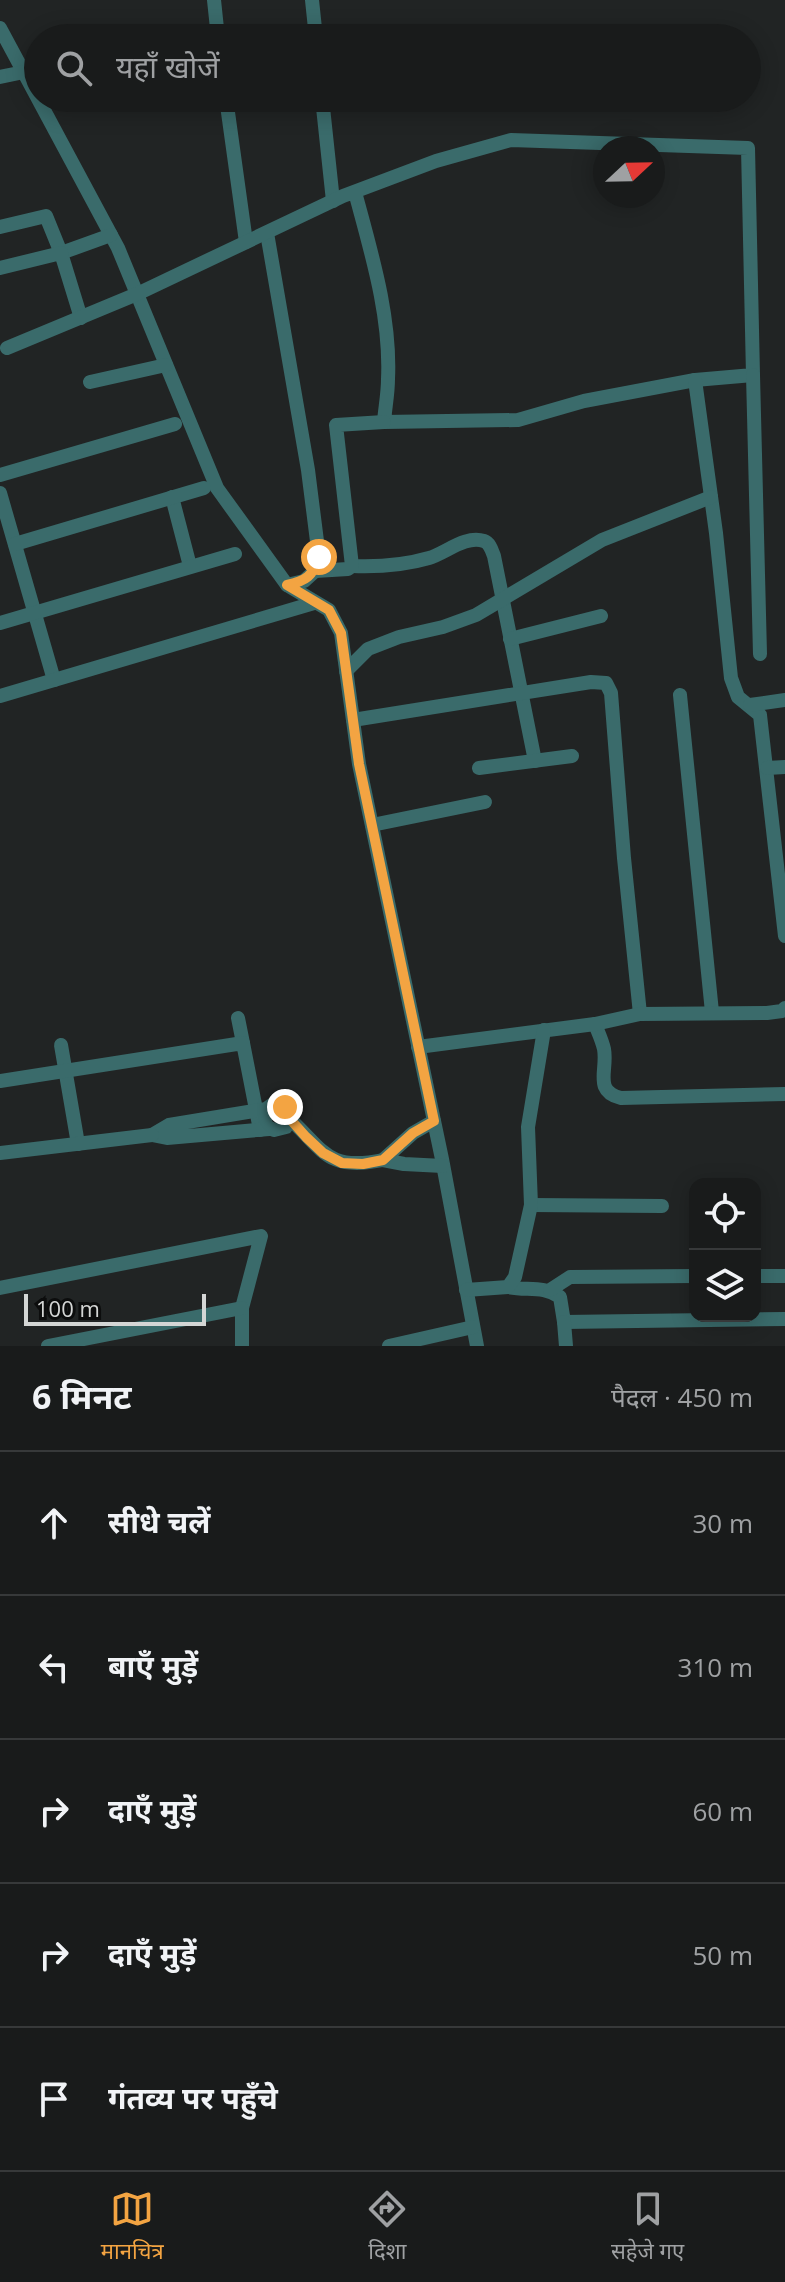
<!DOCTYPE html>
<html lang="hi">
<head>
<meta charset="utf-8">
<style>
	:root { --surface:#191b1b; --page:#262828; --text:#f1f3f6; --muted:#9fa1a3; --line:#37393a; --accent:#f3a442 }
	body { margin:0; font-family:"Open Sans","Noto Sans Devanagari",sans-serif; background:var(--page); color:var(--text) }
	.controls { position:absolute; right:24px; bottom:24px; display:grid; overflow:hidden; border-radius:16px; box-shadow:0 4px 20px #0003 }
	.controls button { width:72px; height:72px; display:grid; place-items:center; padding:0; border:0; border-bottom:2px solid var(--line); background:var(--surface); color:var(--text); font:40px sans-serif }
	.compass { position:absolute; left:593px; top:136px; width:72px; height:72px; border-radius:50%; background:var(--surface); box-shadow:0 4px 20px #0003; rotate:68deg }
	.scale { position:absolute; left:24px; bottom:20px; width:182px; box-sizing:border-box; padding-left:8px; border:4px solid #d4d6d5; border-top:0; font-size:22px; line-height:28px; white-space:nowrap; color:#d4d6d5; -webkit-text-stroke:6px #0c0d0d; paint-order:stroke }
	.stop { position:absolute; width:24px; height:24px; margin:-18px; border:6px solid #f3a442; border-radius:50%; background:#fff }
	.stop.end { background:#f3a442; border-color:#fff; box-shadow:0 2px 8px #0008 }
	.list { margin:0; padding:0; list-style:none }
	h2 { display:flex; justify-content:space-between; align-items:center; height:104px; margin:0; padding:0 32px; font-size:34px }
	h2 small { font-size:26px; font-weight:400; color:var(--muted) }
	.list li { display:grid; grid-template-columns:52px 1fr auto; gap:24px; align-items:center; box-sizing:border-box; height:144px; padding:0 32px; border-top:2px solid var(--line) }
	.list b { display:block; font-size:30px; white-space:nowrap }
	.list em { font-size:26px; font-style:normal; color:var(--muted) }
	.icon { flex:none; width:44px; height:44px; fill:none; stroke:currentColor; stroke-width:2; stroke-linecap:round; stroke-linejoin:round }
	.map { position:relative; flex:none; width:785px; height:1346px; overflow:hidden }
	.search { position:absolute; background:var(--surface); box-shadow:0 4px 20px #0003; left:24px; right:24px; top:24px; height:88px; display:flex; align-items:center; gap:20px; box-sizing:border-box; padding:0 28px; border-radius:44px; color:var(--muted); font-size:30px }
	.sheet { height:824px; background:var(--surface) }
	nav { display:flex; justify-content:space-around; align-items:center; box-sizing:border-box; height:112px; border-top:2px solid var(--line); background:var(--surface); font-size:22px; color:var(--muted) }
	nav a { display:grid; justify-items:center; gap:4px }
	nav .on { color:var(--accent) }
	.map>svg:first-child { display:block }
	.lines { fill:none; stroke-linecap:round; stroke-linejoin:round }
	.minor { stroke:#3a6b6b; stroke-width:14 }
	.route { stroke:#f3a442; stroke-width:10 }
</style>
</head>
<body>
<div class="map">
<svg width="785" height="1346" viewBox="0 0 785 1346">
	<rect width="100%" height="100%" fill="#212424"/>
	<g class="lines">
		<!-- minor -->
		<g class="minor">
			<path d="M214,0L218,38"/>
			<path d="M312,0L316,38"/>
			<path d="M0,28L118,248L217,488L287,585L329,610L341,633L359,764L442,1159L477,1346"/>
			<path d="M0,77L24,72"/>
			<path d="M226,98L246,242"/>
			<path d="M322,98L333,201"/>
			<path d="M0,227L46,216L61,253L111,235"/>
			<path d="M267,233L308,470L319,557L315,571L304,581L287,585"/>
			<path d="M0,268L61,253L81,318"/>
			<path d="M7,348L137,294L343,196L436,161L511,140L748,148L753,375L695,380L584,401L518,420L384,422C385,408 388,394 388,379C391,316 371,252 355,192"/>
			<path d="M753,375L760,654"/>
			<path d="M695,380L716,533L731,678L738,697L760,715L785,936"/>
			<path d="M90,382L166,365"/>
			<path d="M0,475L175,424"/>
			<path d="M0,493L54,680"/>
			<path d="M172,497L190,566"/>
			<path d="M15,544L204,488"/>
			<path d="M352,566C377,567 405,565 429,558C446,553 465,535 484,541C490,543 492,551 494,556L535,761"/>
			<path d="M315,571L348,569L352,566L336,425L384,422"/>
			<path d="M0,623L235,554"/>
			<path d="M510,639L601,616"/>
			<path d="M346,671L368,649L399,637L443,627L476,615L602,540L711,497"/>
			<path d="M680,695L712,1012"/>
			<path d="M0,696L314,603"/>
			<path d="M750,705L785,700"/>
			<path d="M353,720L591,682L606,683L611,693L624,858L640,1014"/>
			<path d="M479,768L572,756"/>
			<path d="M767,768L785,767"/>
			<path d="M372,825L485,802"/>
			<path d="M238,1018L243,1043"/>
			<path d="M595,1024C598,1032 602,1040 604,1049C608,1070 593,1091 621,1098L785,1094"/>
			<path d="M61,1045L78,1144"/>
			<path d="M418,1047L595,1024L640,1014L767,1013L782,1011L785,1008"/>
			<path d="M0,1081L243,1043L260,1130"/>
			<path d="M264,1113L266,1126L274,1130L286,1127L290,1119L285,1107L273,1104L266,1109L169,1125L152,1135L167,1138L269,1129"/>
			<path d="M290,1119C325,1152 328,1171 383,1160"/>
			<path d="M434,1121L413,1133L383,1160L404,1164L443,1166"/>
			<path d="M0,1153L152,1135"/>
			<path d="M531,1205L662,1206"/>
			<path d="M755,1276H785"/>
			<path d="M508,1287C527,1291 543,1285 560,1297L564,1322L785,1319"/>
			<path d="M0,1288L261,1236L242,1308V1346"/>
			<path d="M466,1290L508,1287L515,1277L531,1205L528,1127L544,1030"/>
			<path d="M550,1290L570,1277L695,1276"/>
			<path d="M564,1322L566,1346"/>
			<path d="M48,1346L242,1308"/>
			<path d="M389,1346L473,1327"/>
		</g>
	</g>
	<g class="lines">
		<!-- route -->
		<path class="route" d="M285,1107L290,1119L306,1137L323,1153L342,1163L363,1164L383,1160L413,1133L434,1121L359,764L341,633L329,610L287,585C306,581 313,576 319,557"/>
	</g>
</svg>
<div class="controls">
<button><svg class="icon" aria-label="locate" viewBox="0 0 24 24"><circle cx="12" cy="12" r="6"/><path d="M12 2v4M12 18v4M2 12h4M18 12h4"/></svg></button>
<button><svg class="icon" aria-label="layers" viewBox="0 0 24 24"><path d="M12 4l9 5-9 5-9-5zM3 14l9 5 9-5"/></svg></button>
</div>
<svg class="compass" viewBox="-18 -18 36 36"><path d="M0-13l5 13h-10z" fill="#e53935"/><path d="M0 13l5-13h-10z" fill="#9fa1a3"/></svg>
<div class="scale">100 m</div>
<div class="stop" style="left:319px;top:557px"></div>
<div class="stop end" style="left:285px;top:1107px"></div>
<div class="search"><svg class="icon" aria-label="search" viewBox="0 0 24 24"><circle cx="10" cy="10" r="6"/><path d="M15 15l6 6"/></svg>यहाँ खोजें</div>
</div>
<section class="sheet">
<h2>6 मिनट<small>पैदल · 450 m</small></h2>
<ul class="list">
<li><svg class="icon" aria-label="ahead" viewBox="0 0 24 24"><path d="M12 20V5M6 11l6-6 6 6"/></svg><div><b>सीधे चलें</b></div><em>30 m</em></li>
<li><svg class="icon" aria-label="left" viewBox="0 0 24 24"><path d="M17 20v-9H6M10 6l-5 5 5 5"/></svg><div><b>बाएँ मुड़ें</b></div><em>310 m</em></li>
<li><svg class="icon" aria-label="right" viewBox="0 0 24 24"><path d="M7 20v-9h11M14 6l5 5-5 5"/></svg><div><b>दाएँ मुड़ें</b></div><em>60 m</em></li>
<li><svg class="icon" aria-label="right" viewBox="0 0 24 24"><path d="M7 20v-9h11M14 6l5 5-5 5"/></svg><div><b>दाएँ मुड़ें</b></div><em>50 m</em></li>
<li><svg class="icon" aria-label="arrive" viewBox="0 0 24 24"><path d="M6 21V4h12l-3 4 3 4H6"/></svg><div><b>गंतव्य पर पहुँचे</b></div></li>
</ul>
</section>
<nav>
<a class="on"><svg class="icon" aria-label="map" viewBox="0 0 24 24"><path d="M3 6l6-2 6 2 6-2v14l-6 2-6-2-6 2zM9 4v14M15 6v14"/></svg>मानचित्र</a>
<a><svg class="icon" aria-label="directions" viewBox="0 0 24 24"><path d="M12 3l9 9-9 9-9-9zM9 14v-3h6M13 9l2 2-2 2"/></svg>दिशा</a>
<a><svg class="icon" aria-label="saved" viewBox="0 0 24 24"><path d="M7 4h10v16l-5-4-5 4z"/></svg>सहेजे गए</a>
</nav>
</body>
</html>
